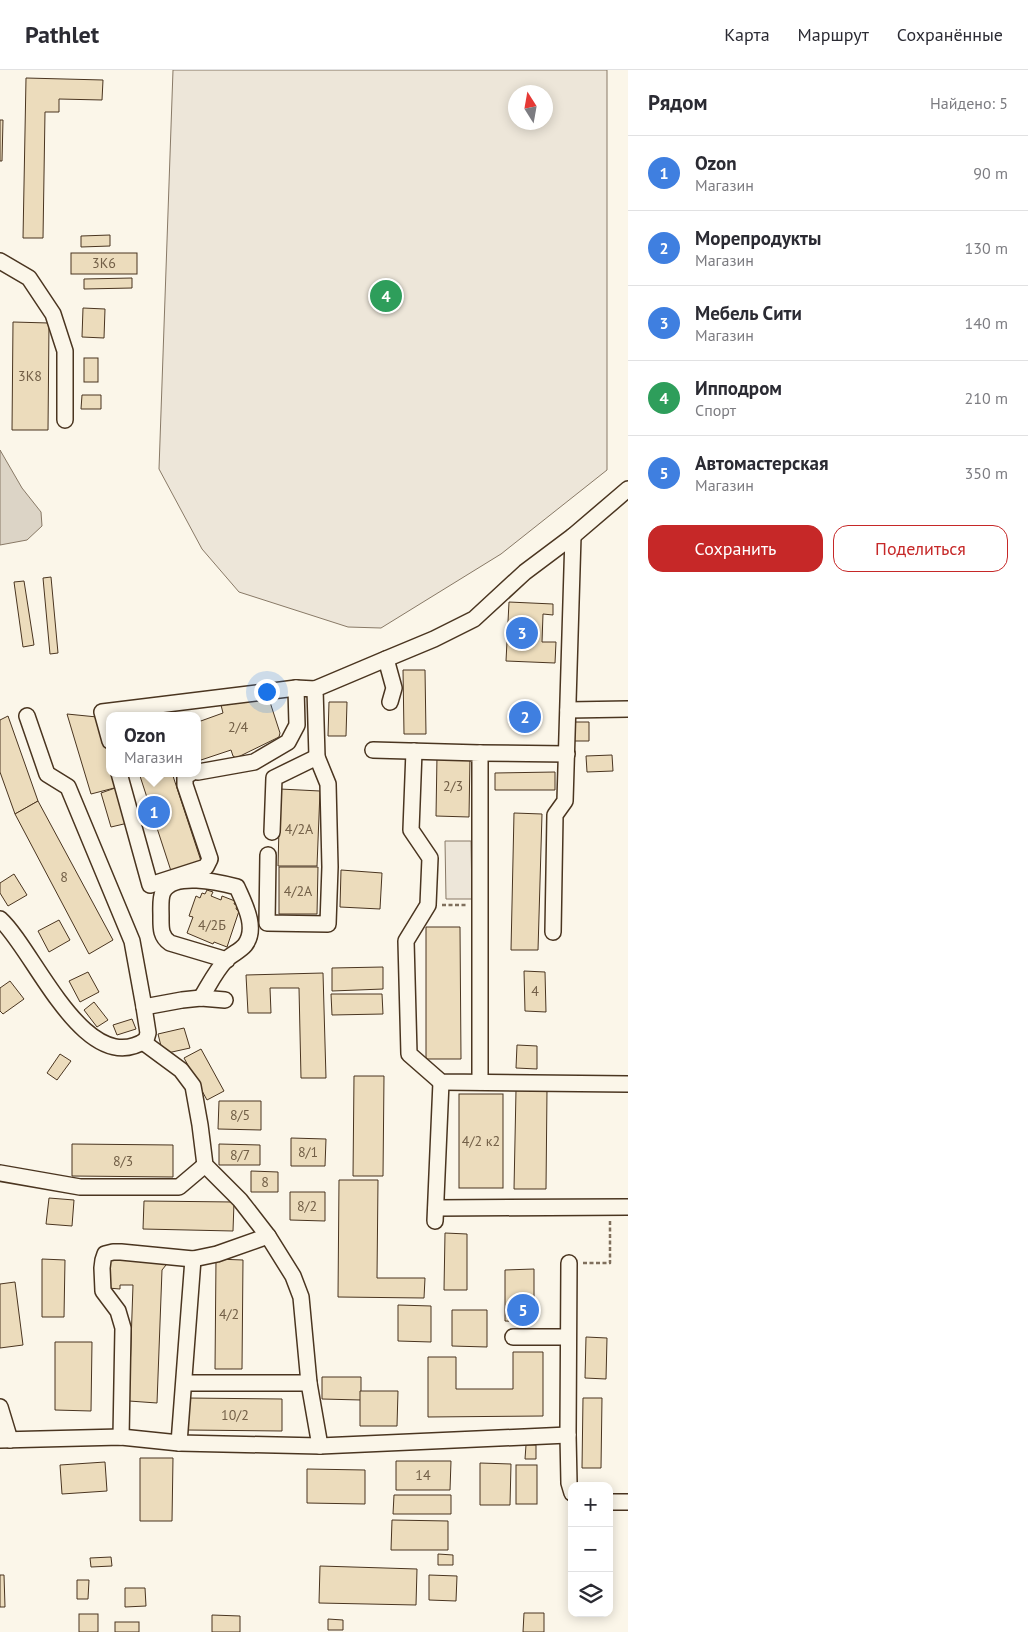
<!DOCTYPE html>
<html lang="ru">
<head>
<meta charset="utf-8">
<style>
	:root { --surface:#fff; --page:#f7f7f7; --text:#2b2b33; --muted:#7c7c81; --line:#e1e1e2; --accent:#c62828 }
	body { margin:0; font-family:"PT Sans",sans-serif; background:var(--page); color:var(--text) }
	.controls { position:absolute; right:15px; bottom:15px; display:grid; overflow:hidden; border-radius:10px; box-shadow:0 2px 12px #0003 }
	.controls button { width:45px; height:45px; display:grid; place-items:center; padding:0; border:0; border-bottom:1px solid var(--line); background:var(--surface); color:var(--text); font:25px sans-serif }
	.compass { position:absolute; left:508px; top:15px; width:45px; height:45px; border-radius:50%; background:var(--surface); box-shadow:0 2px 12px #0003; rotate:349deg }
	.you { position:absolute; left:266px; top:621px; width:18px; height:18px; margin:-12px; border:4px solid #fff; border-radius:50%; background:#1a73e8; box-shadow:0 0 0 8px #1a73e833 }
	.badge { display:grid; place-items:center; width:32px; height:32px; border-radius:50%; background:var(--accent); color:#fff; font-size:16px; font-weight:700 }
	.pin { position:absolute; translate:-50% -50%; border:2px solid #fff; box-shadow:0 1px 5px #0006 }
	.popup { position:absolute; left:106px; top:642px; width:95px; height:65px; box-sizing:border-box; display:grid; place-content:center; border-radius:10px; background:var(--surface); filter:drop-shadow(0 1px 4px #0005); font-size:16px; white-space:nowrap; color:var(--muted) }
	.popup b { font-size:19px; color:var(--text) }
	.popup::after { content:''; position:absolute; left:50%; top:100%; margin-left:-10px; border:10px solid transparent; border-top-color:var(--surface) }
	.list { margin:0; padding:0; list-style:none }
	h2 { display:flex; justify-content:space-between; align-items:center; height:65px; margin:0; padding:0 20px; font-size:21px }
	h2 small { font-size:16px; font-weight:400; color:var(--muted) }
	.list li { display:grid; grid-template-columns:32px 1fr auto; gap:15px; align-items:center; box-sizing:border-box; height:75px; padding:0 20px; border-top:1px solid var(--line) }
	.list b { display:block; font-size:19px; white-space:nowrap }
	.list p { margin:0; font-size:16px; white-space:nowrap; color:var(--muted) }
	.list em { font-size:16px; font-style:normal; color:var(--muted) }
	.actions { display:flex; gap:10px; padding:15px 20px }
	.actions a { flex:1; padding:11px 0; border:1px solid var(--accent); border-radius:15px; text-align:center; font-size:18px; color:var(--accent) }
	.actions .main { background:var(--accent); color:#fff }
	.icon { flex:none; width:28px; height:28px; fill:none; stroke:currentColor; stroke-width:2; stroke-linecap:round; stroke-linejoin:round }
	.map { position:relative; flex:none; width:628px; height:1562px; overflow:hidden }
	header { display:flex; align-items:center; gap:30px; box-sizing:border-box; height:70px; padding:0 25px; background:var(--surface); border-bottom:1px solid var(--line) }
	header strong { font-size:24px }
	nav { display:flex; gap:28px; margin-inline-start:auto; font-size:18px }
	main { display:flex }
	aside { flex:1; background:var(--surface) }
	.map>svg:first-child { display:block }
	.green { fill:#ede6d9; stroke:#887966; fill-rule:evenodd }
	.water { fill:#dcd4c6; stroke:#887966 }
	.building { fill:#ecdcbc; stroke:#4a3520 }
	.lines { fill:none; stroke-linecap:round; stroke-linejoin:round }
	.minor-casing { stroke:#4a3520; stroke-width:18 }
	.path { stroke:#7f6f5c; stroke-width:2.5; stroke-dasharray:4 2.5; stroke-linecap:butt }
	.minor { stroke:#fbf6e9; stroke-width:15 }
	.labels { text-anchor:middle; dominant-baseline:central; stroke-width:4; stroke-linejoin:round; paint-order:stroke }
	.number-label { font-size:14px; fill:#725f47 }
</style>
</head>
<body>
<header>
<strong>Pathlet</strong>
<nav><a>Карта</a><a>Маршрут</a><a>Сохранённые</a></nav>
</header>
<main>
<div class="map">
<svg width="628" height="1562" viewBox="0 0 628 1562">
	<rect width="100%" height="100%" fill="#fbf6e9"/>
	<!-- green -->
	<g class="green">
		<path d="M173,0H607V400L501,484L381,558L348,557L239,522L202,479L159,399ZM546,22V52H516V22Z"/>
		<path d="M471,771L472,829H446L445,771Z"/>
	</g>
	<!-- water -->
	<path class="water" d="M0,380L22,418L41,442L42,456L27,470L0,475Z"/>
	<!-- building -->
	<g class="building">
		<path d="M26,8L103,10L102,30L59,29V42H45L43,168H23Z"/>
		<path d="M0,50H3L2,91H0Z"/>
		<path d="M110,165V176L81,177V166Z"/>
		<rect x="71" y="183" width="66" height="21"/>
		<path d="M132,208V218L84,219V209Z"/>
		<path d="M83,238L105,239L104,268L82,267Z"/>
		<path d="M13,252L49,253L48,360H12Z"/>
		<rect x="84" y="288" width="14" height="24"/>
		<path d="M82,325H101V339H81Z"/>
		<path d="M51,507L58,583L50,584L43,508Z"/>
		<path d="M24,511L34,575L23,577L14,512Z"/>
		<path d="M509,532L553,534V545L543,544L542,572H556L555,593L506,591Z"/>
		<path d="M403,600H425L426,664H404Z"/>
		<path d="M269,629L280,663L279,667L236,688L233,686L231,680L198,691V652L223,643L221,635Z"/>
		<path d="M329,632H347L346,666H328Z"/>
		<path d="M67,644L97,647L110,690V703H114L118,717L91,724Z"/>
		<path d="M8,646L38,731L15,744L0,702V650Z"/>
		<path d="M572,652H589V671H573Z"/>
		<path d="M612,685L613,701L587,702L586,686Z"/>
		<path d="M437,686L470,687L469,747L436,746Z"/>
		<path d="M555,702V720H495V703Z"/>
		<path d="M139,703H172L202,794L172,804Z"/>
		<path d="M118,717L128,753L111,757L101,723Z"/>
		<path d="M280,719L320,721L317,796H278Z"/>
		<path d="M38,731L113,870L89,884L15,744Z"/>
		<path d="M514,743L542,744L538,880H511Z"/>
		<path d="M279,797H318L317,844H279Z"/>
		<path d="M341,800L382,803L380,839L340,837Z"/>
		<path d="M14,804L27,825L8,836L0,823V813Z"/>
		<path d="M207,820L213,822L211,826L221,830L222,826L235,831L234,834L237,835L236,839L239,841L227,877L214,872L213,874L187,863L193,847L189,846L196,826L200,828L202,823L205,824Z"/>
		<path d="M59,850L70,870L49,882L38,861Z"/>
		<path d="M426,857H460L461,989H426Z"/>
		<path d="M383,897V919L332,921V898Z"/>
		<path d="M524,901L545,902L546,942L525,941Z"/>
		<path d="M88,902L99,922L80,932L69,911Z"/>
		<path d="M323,903L326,1008H301L299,918H270L271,943H248L246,905Z"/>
		<path d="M10,911L24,929L3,944L0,941V918Z"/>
		<path d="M331,924H382L383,944L332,945Z"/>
		<path d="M94,932L108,950L97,957L84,940Z"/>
		<path d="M132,949L136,959L117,965L113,955Z"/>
		<path d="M184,958L190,978L163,984L158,964Z"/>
		<path d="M517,975L537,976V999L516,998Z"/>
		<path d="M201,979L224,1021L207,1030L184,988Z"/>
		<path d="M60,984L71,991L57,1010L47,1003Z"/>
		<path d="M354,1006H384L383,1106H353Z"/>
		<path d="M516,1020H547L546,1119H514Z"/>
		<rect x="459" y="1024" width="44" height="94"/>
		<path d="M219,1031H261V1060L218,1059Z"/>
		<path d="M291,1068L326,1069L325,1096H291Z"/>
		<path d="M72,1074L173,1075V1107L72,1106Z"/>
		<path d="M219,1074L260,1075V1095H219Z"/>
		<path d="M251,1101L278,1102V1122H251Z"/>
		<path d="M339,1110H378L377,1208H425L424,1228L338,1227Z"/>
		<path d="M290,1122H325V1151L290,1150Z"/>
		<path d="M49,1128L74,1130L72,1156L46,1154Z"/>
		<path d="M144,1131L234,1132L233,1161L143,1159Z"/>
		<path d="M445,1163L467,1164V1220H444Z"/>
		<path d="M109,1187L165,1191L166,1195L162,1200L157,1333L129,1331L133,1215H120V1219L108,1218Z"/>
		<path d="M42,1189L65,1190L64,1247H42Z"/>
		<path d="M216,1189L243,1190L242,1299H215Z"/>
		<path d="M534,1199V1252L505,1251V1200Z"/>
		<path d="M15,1212L23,1275L0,1278V1214Z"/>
		<path d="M398,1235L431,1236V1272L398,1271Z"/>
		<path d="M452,1240H487V1277L452,1276Z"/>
		<path d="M586,1267L607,1268L606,1309L585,1308Z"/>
		<path d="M55,1272H92L91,1341L55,1340Z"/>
		<path d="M513,1282H543V1346L428,1347V1287H456V1319H513Z"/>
		<path d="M322,1307H361V1330L322,1329Z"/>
		<path d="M360,1321H398L397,1356H360Z"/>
		<path d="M187,1328L282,1329V1361L187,1360Z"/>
		<path d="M583,1328H602L601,1398H582Z"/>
		<path d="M526,1375H536V1389H525Z"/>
		<path d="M140,1388H173L172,1451H140Z"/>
		<path d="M396,1391H451L450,1420H396Z"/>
		<path d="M105,1392L107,1421L62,1424L60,1395Z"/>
		<path d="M480,1393L511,1394L510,1435H480Z"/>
		<rect x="516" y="1395" width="21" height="39"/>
		<path d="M307,1399L365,1400V1434L307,1433Z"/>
		<path d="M394,1425H451V1444H393Z"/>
		<path d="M392,1450L448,1451V1480H391Z"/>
		<path d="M438,1484L453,1485V1495H438Z"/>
		<path d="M111,1487L112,1496L91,1497L90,1488Z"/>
		<path d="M320,1496L417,1499L416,1535L319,1533Z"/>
		<path d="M0,1505H4L5,1537H0Z"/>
		<path d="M429,1505L457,1506L456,1531L429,1530Z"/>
		<path d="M77,1510H89L88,1529H77Z"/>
		<path d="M125,1518H145L146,1536L125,1537Z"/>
		<path d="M524,1543H544V1562H523Z"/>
		<rect x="79" y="1544" width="19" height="18"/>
		<path d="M212,1545L240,1546V1562H212Z"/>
		<path d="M328,1549L343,1550V1560H328Z"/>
		<rect x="115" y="1552" width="24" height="10"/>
	</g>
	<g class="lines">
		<!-- minor casing -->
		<g class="minor-casing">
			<g id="minor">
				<path d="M0,191L29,208L53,244L65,281V350"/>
				<path d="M390,632L394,618L386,589L434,569L474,549L525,502L573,466L628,419"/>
				<path d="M568,640L628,639"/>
				<path d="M27,646L47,704L68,717L132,871L144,937"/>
				<path d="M110,671L102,642L296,618L315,619"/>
				<path d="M373,680L480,683V1012"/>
				<path d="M414,681L411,760L430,788L428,835L406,871L409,984L441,1012L628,1014"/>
				<path d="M480,683L567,684"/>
				<path d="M198,702L254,692L288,672L297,655L296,618"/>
				<path d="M119,703L150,815L206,797L210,789L185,715V707L191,703"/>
				<path d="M272,762L274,708L317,687"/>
				<path d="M268,785L267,853L328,854L330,797L328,714L317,687L315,619L386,589"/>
				<path d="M0,849C35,881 85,1010 146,970L148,963L144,937L182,930L201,928L225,930"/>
				<path d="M553,862L555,745L565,731L573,466"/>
				<path d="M201,928C209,915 216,900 227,889C232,884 240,881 245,875C258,858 244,833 237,817C218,812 173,802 163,822C160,828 161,839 161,846C161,857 160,866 170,873L227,890"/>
				<path d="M143,972L181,1000L193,1016L200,1055L205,1095L240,1130L268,1166L293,1206L301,1227L309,1313L320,1376"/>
				<path d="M0,1103L80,1117H179L205,1095"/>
				<path d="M436,1138L628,1137"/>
				<path d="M435,1151L441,1012"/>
				<path d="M569,1193L568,1365L569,1413L572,1423"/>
				<path d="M513,1267H568"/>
				<path d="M185,1313H309"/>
				<path d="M0,1337L10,1370"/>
				<path d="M121,1367L123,1258L118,1241L103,1221L102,1198L103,1190L105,1184L113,1182H121L193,1189L217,1184L268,1166"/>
				<path d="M0,1370L121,1367L179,1373L320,1376L568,1365"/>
				<path d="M179,1373L193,1189"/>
				<path d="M609,1432H628"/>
			</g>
		</g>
		<!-- path -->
		<g class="path">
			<path d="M442,835H466"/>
			<path d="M583,1193H610V1151"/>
		</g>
		<!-- minor -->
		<use href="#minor" class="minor"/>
	</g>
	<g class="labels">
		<!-- number labels -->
		<g class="number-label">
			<text x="104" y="193">3К6</text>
			<text x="30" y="306">3К8</text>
			<text x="238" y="657">2/4</text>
			<text x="453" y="716">2/3</text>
			<text x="299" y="759">4/2А</text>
			<text x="64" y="807">8</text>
			<text x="298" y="821">4/2А</text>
			<text x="212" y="855">4/2Б</text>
			<text x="535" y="921">4</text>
			<text x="240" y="1045">8/5</text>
			<text x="481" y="1071">4/2 к2</text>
			<text x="308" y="1082">8/1</text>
			<text x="240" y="1085">8/7</text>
			<text x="123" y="1091">8/3</text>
			<text x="265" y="1112">8</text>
			<text x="307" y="1136">8/2</text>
			<text x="229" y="1244">4/2</text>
			<text x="235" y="1345">10/2</text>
			<text x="423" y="1405">14</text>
		</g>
	</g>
</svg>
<div class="controls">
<button>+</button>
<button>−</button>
<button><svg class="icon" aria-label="layers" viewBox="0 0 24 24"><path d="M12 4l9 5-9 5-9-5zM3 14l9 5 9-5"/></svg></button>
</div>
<svg class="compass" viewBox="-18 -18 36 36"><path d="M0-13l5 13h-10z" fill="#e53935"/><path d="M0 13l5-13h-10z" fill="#7c7c81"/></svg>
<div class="you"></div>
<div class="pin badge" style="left:154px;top:742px;background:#3f7fe0">1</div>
<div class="popup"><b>Ozon</b>Магазин</div>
<div class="pin badge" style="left:525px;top:647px;background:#3f7fe0">2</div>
<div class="pin badge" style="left:522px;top:563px;background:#3f7fe0">3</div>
<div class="pin badge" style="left:386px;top:226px;background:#2e9e5b">4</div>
<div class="pin badge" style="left:523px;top:1240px;background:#3f7fe0">5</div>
</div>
<aside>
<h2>Рядом<small>Найдено: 5</small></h2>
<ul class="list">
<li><span class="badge" style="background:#3f7fe0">1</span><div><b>Ozon</b><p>Магазин</p></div><em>90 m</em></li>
<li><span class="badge" style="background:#3f7fe0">2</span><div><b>Морепродукты</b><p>Магазин</p></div><em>130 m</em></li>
<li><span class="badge" style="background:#3f7fe0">3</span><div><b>Мебель Сити</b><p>Магазин</p></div><em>140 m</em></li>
<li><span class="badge" style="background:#2e9e5b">4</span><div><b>Ипподром</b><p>Спорт</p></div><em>210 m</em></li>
<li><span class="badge" style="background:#3f7fe0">5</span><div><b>Автомастерская</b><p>Магазин</p></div><em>350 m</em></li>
</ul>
<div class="actions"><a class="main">Сохранить</a><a>Поделиться</a></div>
</aside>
</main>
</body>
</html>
